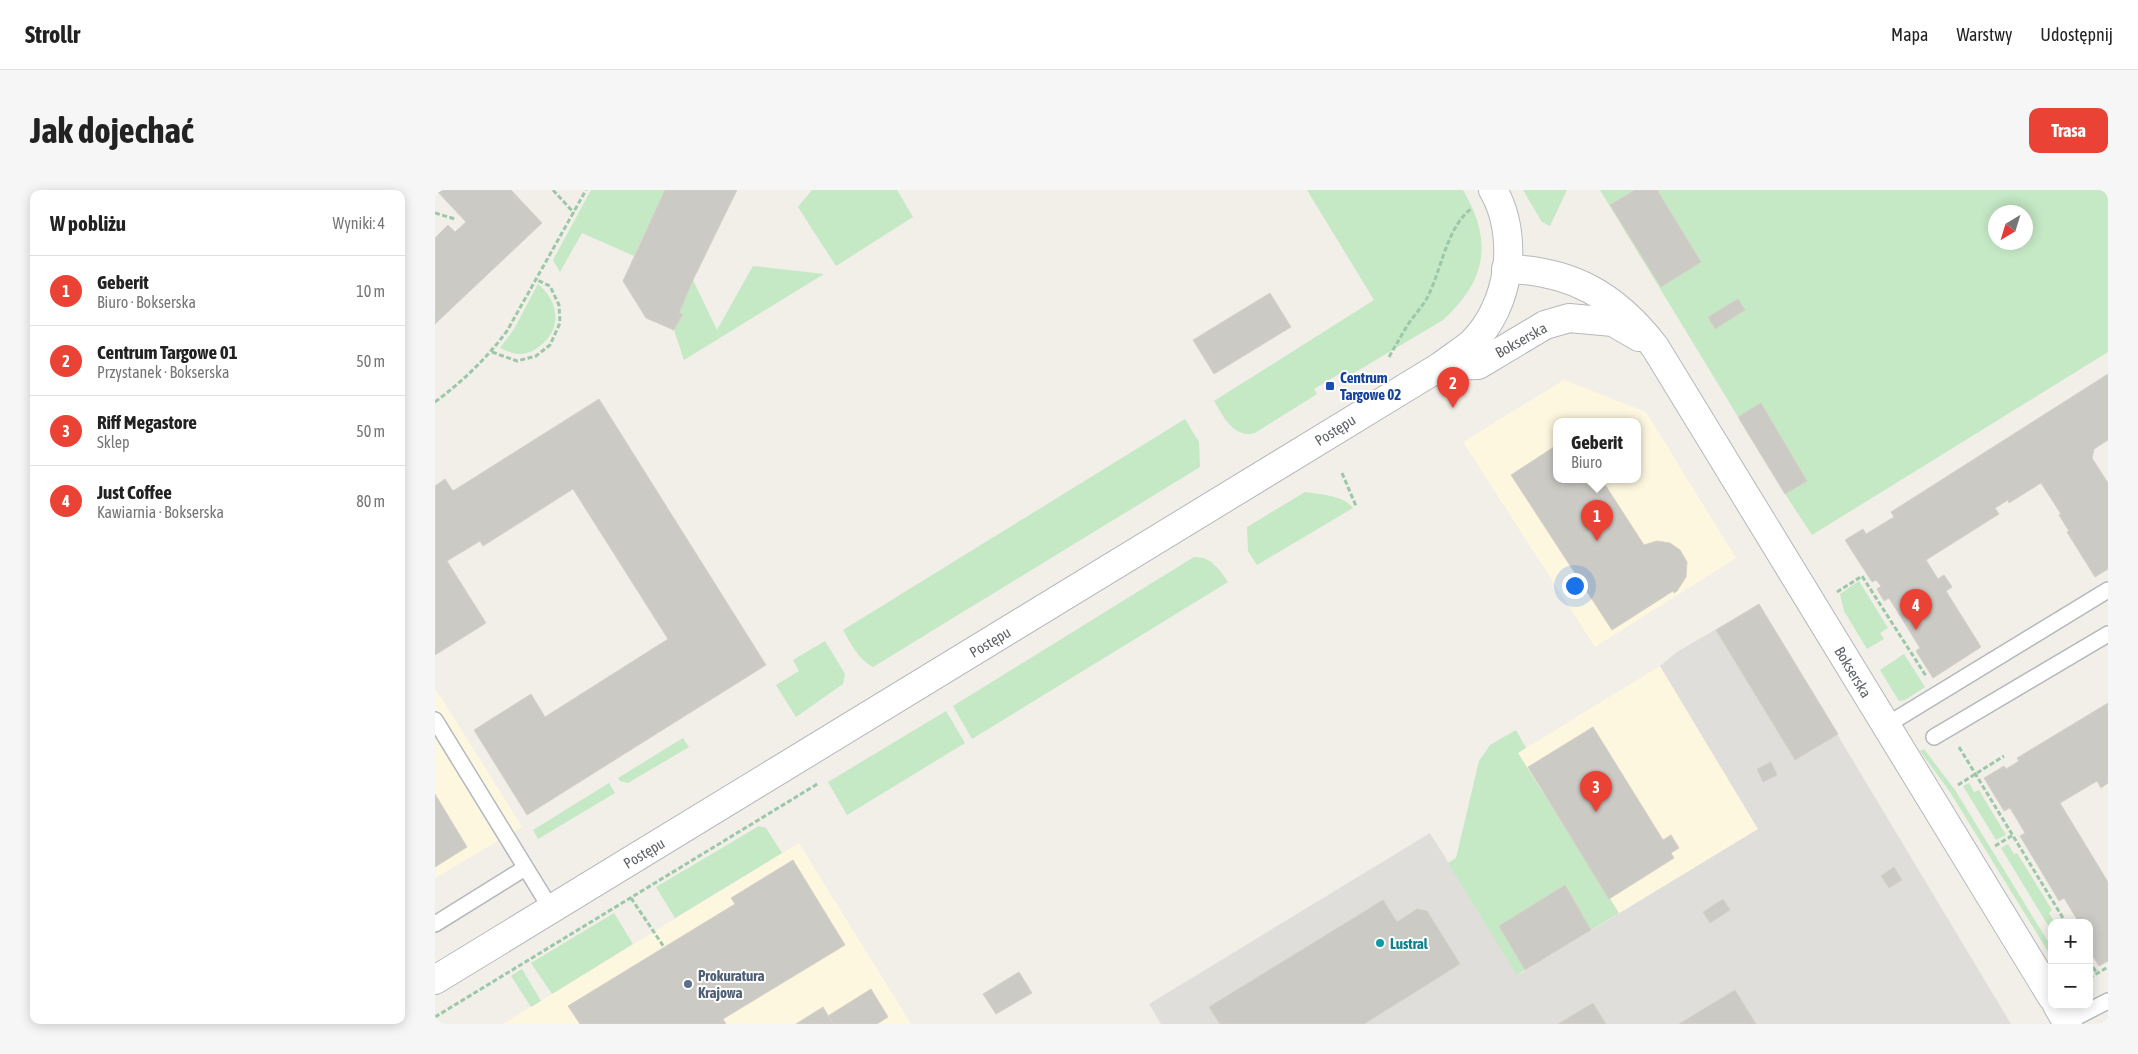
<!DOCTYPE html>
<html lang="pl">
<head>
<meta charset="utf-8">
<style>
	:root { --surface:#fff; --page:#f6f6f6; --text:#222; --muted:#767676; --line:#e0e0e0; --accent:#ea4335 }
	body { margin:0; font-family:"Asap Condensed",sans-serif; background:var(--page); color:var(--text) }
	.controls { position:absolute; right:15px; bottom:15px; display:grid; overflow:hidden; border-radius:10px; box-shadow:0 2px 12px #0003 }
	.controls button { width:45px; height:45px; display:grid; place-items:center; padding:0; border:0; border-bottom:1px solid var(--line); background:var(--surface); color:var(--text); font:25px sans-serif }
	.compass { position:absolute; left:1553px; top:15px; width:45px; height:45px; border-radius:50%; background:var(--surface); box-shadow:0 2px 12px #0003; rotate:218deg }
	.you { position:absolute; left:1139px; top:395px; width:18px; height:18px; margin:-12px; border:4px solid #fff; border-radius:50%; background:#1a73e8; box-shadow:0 0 0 8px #1a73e833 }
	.badge { display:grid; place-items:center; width:32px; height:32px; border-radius:50%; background:var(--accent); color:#fff; font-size:16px; font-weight:700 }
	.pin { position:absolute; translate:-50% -41px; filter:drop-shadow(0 1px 2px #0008) }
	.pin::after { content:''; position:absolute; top:26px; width:18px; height:15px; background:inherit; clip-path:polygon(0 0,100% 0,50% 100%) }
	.popup { position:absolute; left:1118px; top:228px; width:88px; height:65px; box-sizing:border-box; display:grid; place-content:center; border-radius:10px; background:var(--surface); filter:drop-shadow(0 1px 4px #0005); font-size:16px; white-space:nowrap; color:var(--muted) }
	.popup b { font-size:19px; color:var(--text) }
	.popup::after { content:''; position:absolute; left:50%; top:100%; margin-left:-10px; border:10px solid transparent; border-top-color:var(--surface) }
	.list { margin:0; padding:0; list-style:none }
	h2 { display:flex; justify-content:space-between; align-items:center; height:65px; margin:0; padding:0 20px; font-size:21px }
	h2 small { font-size:16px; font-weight:400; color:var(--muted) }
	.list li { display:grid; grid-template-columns:32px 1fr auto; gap:15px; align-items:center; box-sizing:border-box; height:70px; padding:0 20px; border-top:1px solid var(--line) }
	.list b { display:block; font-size:19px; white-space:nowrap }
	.list p { margin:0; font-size:16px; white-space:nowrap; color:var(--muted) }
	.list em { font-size:16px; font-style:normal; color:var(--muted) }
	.map { position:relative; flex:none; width:1673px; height:834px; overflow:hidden; border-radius:10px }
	header { display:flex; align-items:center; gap:30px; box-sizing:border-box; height:70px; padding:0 25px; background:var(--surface); border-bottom:1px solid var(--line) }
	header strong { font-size:24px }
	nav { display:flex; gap:28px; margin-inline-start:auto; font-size:18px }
	.intro { display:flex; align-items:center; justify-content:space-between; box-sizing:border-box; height:120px; padding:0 30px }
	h1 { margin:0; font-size:35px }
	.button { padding:12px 22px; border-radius:10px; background:var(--accent); color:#fff; font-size:18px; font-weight:700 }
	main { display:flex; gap:30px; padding:0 30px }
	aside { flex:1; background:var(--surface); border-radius:10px; box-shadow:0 2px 12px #0003 }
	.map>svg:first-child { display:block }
	.commercial { fill:#fef7e0; fill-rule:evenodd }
	.industrial { fill:#e0deda }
	.green { fill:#c5e8c5; fill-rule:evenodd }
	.building { fill:#cccac5; stroke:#d6d1c6 }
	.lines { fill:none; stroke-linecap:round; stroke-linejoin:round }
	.service-casing { stroke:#b5b8bc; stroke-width:18 }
	.minor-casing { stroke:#b5b8bc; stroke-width:30 }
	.tertiary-casing { stroke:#b5b8bc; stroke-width:30 }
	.path { stroke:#9cc7a9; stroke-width:3; stroke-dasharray:5 2.5; stroke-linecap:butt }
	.service { stroke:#fff; stroke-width:15 }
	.minor { stroke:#fff; stroke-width:28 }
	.tertiary { stroke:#fff; stroke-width:28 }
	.transit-dot { fill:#1a4fb4; stroke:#fff; stroke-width:2 }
	.culture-dot { fill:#0f9aa8; stroke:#fff; stroke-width:2 }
	.service-dot { fill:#5c6f8a; stroke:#fff; stroke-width:2 }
	.labels { text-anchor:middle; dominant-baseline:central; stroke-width:4; stroke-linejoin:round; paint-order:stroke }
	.street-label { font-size:15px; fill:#5f6368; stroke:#fff }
	.transit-label { font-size:15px; font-weight:bold; fill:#164399; stroke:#fff; text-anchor:start }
	.culture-label { font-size:15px; font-weight:bold; fill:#0d838f; stroke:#fff; text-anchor:start }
	.service-label { font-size:15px; font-weight:bold; fill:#4e5e75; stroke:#fff; text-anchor:start }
</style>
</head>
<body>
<header>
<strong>Strollr</strong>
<nav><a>Mapa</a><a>Warstwy</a><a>Udostępnij</a></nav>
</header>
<div class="intro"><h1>Jak dojechać</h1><a class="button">Trasa</a></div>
<main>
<aside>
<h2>W pobliżu<small>Wyniki: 4</small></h2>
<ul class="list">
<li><span class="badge">1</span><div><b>Geberit</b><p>Biuro · Bokserska</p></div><em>10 m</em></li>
<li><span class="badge">2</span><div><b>Centrum Targowe 01</b><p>Przystanek · Bokserska</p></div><em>50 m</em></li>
<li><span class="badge">3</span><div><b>Riff Megastore</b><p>Sklep</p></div><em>50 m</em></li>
<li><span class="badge">4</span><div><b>Just Coffee</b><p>Kawiarnia · Bokserska</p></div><em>80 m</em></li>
</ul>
</aside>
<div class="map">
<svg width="1673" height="834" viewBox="0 0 1673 834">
	<rect width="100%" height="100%" fill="#f1efe8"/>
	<!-- commercial -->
	<g class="commercial">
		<path d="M1129,190L1211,222L1301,368L1160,457L1028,252ZM1122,232H1202V290H1122Z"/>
		<path d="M1225,476L1323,639L1184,723L1083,563Z"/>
		<path d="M0,498L87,637L0,688Z"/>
		<path d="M364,653L476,834H68Z"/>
	</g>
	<!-- industrial -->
	<path class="industrial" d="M1324,414L1576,834H726L714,814L995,643L1083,785L1323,639L1225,476L1242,462Z"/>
	<!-- green -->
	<g class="green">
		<path d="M156,0H230L199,66L147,43L125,82L118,70Z"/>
		<path d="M377,0H462L478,27L401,76L363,17Z"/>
		<path d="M872,0H1028C1058,51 1052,90 1008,130L909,189L904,184L879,199L882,204L820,243C799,249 788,226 779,211L939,110Z"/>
		<path d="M1088,0H1132L1115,36L1107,32Z"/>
		<path d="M1165,0H1673V162L1377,345L1350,304ZM1560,22H1590V52H1560Z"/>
		<path d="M318,76L389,84L249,170L239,140L248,125L244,123L258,90L282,140Z"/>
		<path d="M103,94C123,110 128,138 106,155C101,160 92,164 85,164C78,164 71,161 65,158L79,139Z"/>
		<path d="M750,229L764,252L765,277L438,477C423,469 416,454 408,440Z"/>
		<path d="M870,302C885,304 910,306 918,318L822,375L813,361L812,337Z"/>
		<path d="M759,367C776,366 785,380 793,392L537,549L518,516Z"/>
		<path d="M1424,391L1453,438L1445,443L1449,449L1432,459L1409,421L1405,404Z"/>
		<path d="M390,451L410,484L408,494L361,527L341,495L364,481L358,470Z"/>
		<path d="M1469,464L1490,497L1470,510L1464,511L1445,480Z"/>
		<path d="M511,521L530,553L412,625L393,592Z"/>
		<path d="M1081,540L1091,558L1083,563L1184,723L1156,740L1130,696L1064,736L1090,780L1082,785L1013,673L1021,668L1044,571L1055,555Z"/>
		<path d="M248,548L254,557L193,593L185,591L183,588Z"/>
		<path d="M1489,559L1520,600L1617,758V768L1515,602L1485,561Z"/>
		<path d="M174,593L180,603L103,649L98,640Z"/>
		<path d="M1534,593L1539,602L1544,600L1571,645L1561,650L1528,596Z"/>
		<path d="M324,636L331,638L347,663L240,728L221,697Z"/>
		<path d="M1573,654L1579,664L1582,663L1617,720L1614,723L1620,733H1617L1614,737L1566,658Z"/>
		<path d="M179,723L198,754L117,804L96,773Z"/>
		<path d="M87,779L106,811L96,817L76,786Z"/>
	</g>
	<!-- building -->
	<g class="building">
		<path d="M1,0H76L107,33L0,134V48L13,35L20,42L31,32Z"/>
		<path d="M230,0H302L258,90L244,123L248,124L239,140L211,128L188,91Z"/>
		<path d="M1200,0H1222L1266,72L1226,97L1175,15Z"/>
		<path d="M835,103L856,137L779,184L758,150Z"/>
		<path d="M1303,109L1310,120L1280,139L1273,127Z"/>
		<path d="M1673,184V250L1659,259L1657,268L1673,293V379L1660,387L1632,342L1634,341L1624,325L1626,324L1606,293L1574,313L1573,310L1560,318L1564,324L1491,370L1503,389L1509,385L1517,397L1511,401L1546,457L1498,488L1481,461L1485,458L1454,408L1449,411L1442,399L1446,396L1441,390L1437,392L1410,350L1428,339L1431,344L1459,327L1456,322Z"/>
		<path d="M164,209L331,475L92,625L39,540L96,504L110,527L233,449L138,299L48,356L45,351L12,371L51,433L0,465V296L10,289L18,301Z"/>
		<path d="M1326,213L1372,291L1350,304L1303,227Z"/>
		<path d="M1122,255V290H1167L1209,355L1222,351L1235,353L1245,360L1252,372L1251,387L1242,401L1239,403L1238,401L1177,440L1076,285Z"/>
		<path d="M1324,414L1403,544L1360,570L1281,440Z"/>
		<path d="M1673,513V593L1666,598L1662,591L1625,613L1673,692V771L1664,776L1654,760V733H1639L1643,731L1629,708L1624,711L1585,646L1590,643L1575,618L1569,621L1549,588L1569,576L1571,579L1584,571L1582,568Z"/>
		<path d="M1158,537L1228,650L1236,645L1244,658L1236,663L1239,668L1174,709L1093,577Z"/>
		<path d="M1336,572L1342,585L1328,592L1322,579Z"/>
		<path d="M0,604L32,657L0,677Z"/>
		<path d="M358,670L410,755L288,829L291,834H145L133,816L300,714L296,708Z"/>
		<path d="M1459,677L1467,690L1454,698L1446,686Z"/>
		<path d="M1130,695L1156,740L1090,780L1064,736Z"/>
		<path d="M1288,709L1295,720L1275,733L1268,722Z"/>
		<path d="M948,710L962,732L982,719L992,721L1025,774L929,834H785L774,817Z"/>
		<path d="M584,782L597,803L561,824L548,804Z"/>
		<path d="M436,799L453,827L442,834H398L393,826Z"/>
		<path d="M1300,800L1321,834H1244Z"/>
		<path d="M1158,813L1171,834H1123Z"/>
		<path d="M388,817L398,834H361Z"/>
	</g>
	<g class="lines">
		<!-- service casing -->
		<g class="service-casing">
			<g id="service">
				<path d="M0,530L116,719"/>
				<path d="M1450,536L1673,400"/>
				<path d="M1499,547L1673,444"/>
				<path d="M0,734L90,678"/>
				<path d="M1632,832L1673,811"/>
			</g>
		</g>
		<!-- minor casing -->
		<g class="minor-casing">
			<g id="minor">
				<path d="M1071,79C1136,80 1181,106 1220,157L1617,807"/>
				<path d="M1006,176L1043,175L1110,135L1134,128L1178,132L1204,147"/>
				<path d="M1622,815L1633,834"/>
			</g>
		</g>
		<!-- tertiary casing -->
		<g class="tertiary-casing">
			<path id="tertiary" d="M0,790L1006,176C1016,168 1028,161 1037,153C1075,116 1085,46 1058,0"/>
		</g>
		<!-- path -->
		<g class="path">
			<path d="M118,0L139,23"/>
			<path d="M0,23L20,29"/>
			<path d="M57,162L82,171L101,166L115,155L125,133L124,115L115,96L100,89"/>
			<path d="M954,167C961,155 967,144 974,133C981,123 989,115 994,104C1007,77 1012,37 1037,18"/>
			<path d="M0,212C28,191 51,169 72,141L151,0"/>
			<path d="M907,283L921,316"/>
			<path d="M1402,402L1427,386L1491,486"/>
			<path d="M1524,557L1631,733"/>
			<path d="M1523,595L1569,566"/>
			<path d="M1560,656L1578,645"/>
			<path d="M196,708L229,757"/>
			<path d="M1654,771L1662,783"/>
			<path d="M1654,788L1673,777"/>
			<path d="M0,827L384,593"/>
		</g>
		<!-- service -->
		<use href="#service" class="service"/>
		<!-- minor -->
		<use href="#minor" class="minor"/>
		<!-- tertiary -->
		<use href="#tertiary" class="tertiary"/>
	</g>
	<!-- markers -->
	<rect class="transit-dot" x="890" y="191" width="10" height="10" rx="2.5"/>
	<circle class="culture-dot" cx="945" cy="753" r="5"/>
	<circle class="service-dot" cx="253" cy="794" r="5"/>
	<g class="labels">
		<!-- street labels -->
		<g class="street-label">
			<text transform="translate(1086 150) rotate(-29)">Bokserska</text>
			<text transform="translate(900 240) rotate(-32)">Postępu</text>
			<text transform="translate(555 452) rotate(-31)">Postępu</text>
			<text transform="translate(1418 482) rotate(59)">Bokserska</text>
			<text transform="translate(209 663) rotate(-31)">Postępu</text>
		</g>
		<!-- transit labels -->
		<g class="transit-label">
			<text x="905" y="187">Centrum<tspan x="905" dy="17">Targowe 02</tspan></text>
		</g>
		<!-- culture labels -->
		<g class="culture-label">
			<text x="955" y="753">Lustral</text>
		</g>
		<!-- service labels -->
		<g class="service-label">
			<text x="263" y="785">Prokuratura<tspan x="263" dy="17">Krajowa</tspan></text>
		</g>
	</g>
</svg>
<div class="controls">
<button>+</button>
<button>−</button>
</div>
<svg class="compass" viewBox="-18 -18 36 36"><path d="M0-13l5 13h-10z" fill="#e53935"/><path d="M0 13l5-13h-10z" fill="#767676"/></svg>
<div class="you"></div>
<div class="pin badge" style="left:1162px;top:351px">1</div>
<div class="popup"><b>Geberit</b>Biuro</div>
<div class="pin badge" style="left:1018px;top:218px">2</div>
<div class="pin badge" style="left:1161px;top:622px">3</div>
<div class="pin badge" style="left:1481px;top:440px">4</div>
</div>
</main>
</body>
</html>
